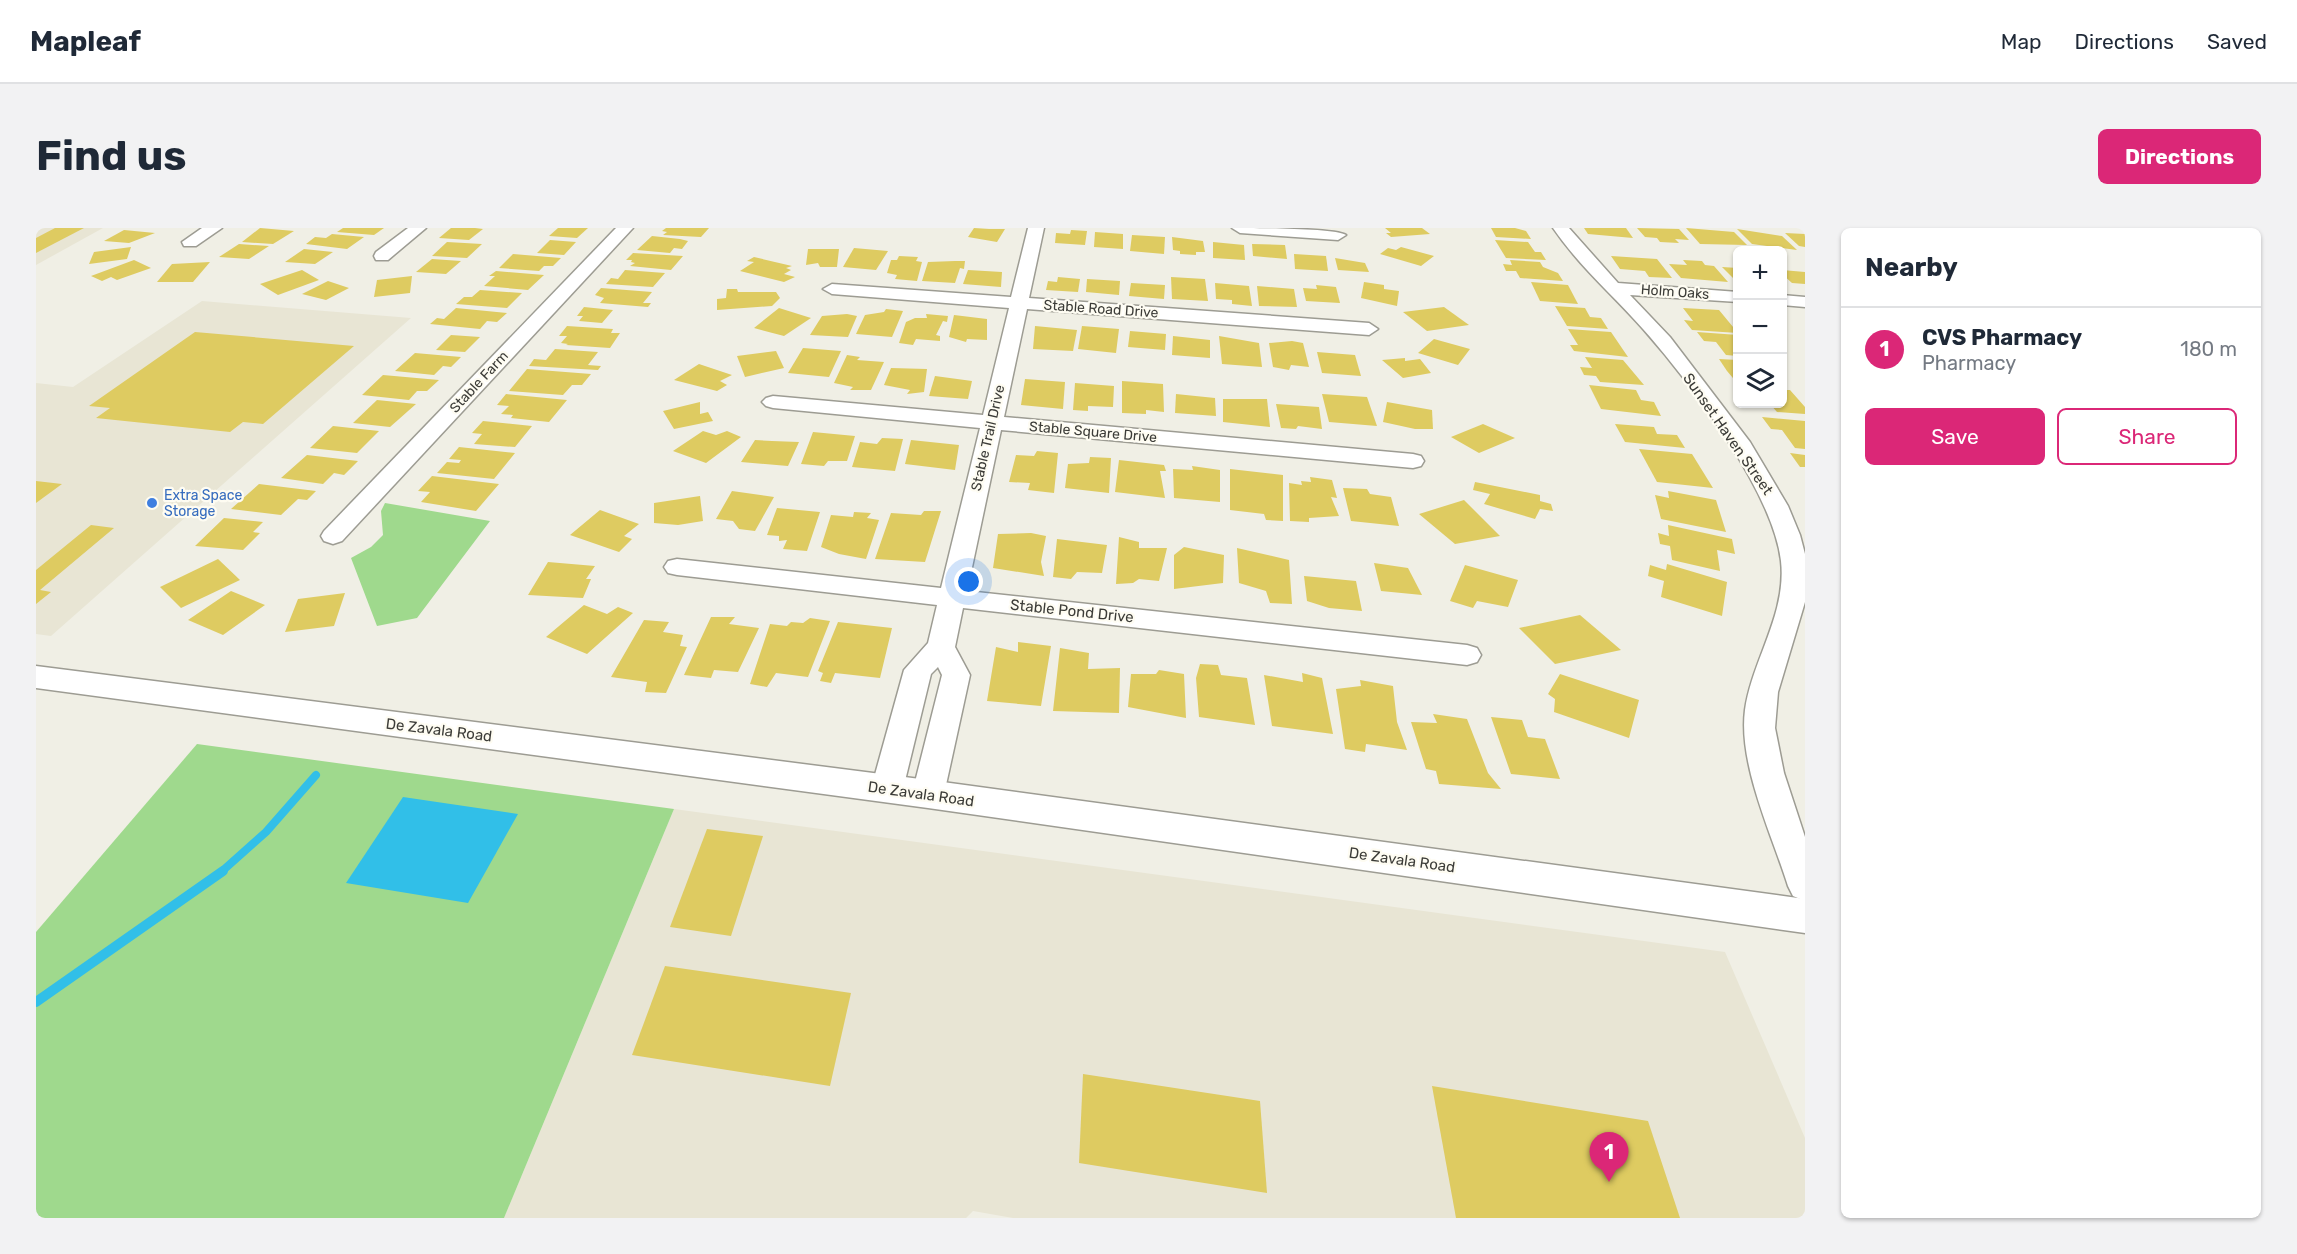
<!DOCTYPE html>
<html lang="en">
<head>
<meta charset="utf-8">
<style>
	:root { --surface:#fff; --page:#f2f2f3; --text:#1f2937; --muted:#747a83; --line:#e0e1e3; --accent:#db2777 }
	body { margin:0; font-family:Rubik,sans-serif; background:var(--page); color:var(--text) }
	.controls { position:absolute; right:18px; top:18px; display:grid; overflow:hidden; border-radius:9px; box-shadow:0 2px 4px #0004 }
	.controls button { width:54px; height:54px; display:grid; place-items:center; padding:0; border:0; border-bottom:2px solid var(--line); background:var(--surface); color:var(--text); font:30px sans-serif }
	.you { position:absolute; left:933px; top:354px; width:21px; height:21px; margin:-15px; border:4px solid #fff; border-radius:50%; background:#1a73e8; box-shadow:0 0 0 9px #1a73e833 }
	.badge { display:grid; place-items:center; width:39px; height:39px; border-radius:50%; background:var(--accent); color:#fff; font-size:20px; font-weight:700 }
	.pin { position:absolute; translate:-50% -50px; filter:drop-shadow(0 2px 3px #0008) }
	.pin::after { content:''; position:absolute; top:32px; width:21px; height:18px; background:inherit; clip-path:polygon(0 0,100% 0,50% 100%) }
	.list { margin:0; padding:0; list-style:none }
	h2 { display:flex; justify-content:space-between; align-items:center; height:78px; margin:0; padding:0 24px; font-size:26px }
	h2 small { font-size:20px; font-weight:400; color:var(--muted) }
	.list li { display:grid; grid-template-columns:39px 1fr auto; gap:18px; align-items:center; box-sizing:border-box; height:84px; padding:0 24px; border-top:2px solid var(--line) }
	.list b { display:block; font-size:22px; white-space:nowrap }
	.list p { margin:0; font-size:20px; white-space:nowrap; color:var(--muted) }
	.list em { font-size:20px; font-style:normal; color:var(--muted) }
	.actions { display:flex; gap:12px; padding:18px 24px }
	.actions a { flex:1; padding:14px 0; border:2px solid var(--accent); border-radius:9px; text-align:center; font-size:21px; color:var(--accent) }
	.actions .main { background:var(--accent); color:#fff }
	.icon { flex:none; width:33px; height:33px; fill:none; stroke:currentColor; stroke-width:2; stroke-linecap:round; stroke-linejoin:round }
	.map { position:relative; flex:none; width:1769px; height:990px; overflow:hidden; border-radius:9px }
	header { display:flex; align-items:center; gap:36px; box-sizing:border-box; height:84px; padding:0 30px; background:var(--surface); border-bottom:2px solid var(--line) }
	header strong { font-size:28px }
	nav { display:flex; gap:33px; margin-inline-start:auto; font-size:21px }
	.intro { display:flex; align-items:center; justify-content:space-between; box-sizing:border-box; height:144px; padding:0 36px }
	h1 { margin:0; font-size:42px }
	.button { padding:15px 27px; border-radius:9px; background:var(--accent); color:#fff; font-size:21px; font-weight:700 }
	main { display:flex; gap:36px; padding:0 36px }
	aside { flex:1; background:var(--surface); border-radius:9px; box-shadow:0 2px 4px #0004 }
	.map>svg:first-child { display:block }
	.built { fill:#e8e5d4 }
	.green { fill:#9fd98d }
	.water { fill:#31bfe8 }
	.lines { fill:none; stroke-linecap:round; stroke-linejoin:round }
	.stream-far1 { stroke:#31bfe8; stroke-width:8 }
	.stream { stroke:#31bfe8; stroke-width:10 }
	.building { fill:#decb61 }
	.minor-casing { stroke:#9d9c93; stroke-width:3 }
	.secondary-casing { stroke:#9d9c93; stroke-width:3 }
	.minor { fill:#fff; fill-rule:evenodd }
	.secondary { fill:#fff; fill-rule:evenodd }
	.shop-dot { fill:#3f7fe0; stroke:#fefcf2; stroke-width:2 }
	.labels { text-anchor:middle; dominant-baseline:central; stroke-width:4.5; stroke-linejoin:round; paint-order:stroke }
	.far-street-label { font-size:14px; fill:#3c3c38; stroke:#fefcf2 }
	.far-shop-label { font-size:14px; fill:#366cbe; stroke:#fefcf2; text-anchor:start }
	.street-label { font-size:15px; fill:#3c3c38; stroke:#fefcf2 }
</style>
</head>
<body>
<header>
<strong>Mapleaf</strong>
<nav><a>Map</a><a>Directions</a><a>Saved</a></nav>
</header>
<div class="intro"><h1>Find us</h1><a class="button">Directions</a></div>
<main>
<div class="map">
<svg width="1769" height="990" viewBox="0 0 1769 990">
	<rect width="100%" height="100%" fill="#f0efe5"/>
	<!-- built -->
	<g class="built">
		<path d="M0,0H67L0,37Z"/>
		<path d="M166,73L375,90L15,408L0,406V155L37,159Z"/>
		<path d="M638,581L1689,724L1769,910V990H977L937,983L930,990H468Z"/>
	</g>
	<!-- green -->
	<g class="green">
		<path d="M349,275L454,293L381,390L341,398L315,330L335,319L347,307L345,283Z"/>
		<path d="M161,516L638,581L468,990H0V704Z"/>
	</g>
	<!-- water -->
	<path class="water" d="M367,569L482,586L432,675L310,655Z"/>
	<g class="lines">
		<!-- stream-far1 -->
		<path class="stream-far1" d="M184,645L230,604L280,547"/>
		<!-- stream -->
		<path class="stream" d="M0,774L187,643"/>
	</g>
	<!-- building -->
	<g class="building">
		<path d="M19,0H48L0,25V10Z"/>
		<path d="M224,0L258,3L237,16L206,14Z"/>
		<path d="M307,0H348L338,7L301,4Z"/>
		<path d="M415,0H439L447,1L433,12L403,10Z"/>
		<path d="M522,0H552L541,10L513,8Z"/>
		<path d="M630,0H673L665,9L627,7L631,4L626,3Z"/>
		<path d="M938,0L953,1H969L961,14L932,9Z"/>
		<path d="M1349,0H1386L1394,6L1355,9L1350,5H1355Z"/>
		<path d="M1455,0H1479L1490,3L1495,11L1460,9Z"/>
		<path d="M1548,0H1590L1597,10L1552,6Z"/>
		<path d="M1601,0L1643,1L1653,12L1639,11L1643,15L1624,14L1621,10L1609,9Z"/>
		<path d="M1650,0L1698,4L1711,17L1664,16Z"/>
		<path d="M1701,1L1746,8L1761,22L1716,16Z"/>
		<path d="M88,2L119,5L93,15L68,13Z"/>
		<path d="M1035,2L1051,3L1049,17L1019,15L1020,5L1034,6Z"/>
		<path d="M1059,4L1087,6V21L1058,19Z"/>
		<path d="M1749,5L1769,6V19L1763,18Z"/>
		<path d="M296,6L328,9L311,21L270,16L279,9L290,10Z"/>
		<path d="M1096,7L1129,9L1128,26L1094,23Z"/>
		<path d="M616,8L644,11L652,13L646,21L638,20L634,25L601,22Z"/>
		<path d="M1136,9L1167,13L1169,24H1160V27L1144,26V23L1137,22Z"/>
		<path d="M514,12L540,14L528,27L501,25Z"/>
		<path d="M1459,12L1492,14L1499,24H1505L1510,32L1470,30Z"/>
		<path d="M411,14L446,16L431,30L396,28Z"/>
		<path d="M1177,14L1208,17L1209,32L1177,30Z"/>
		<path d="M203,16L233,18L213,31L183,29Z"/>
		<path d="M1216,16L1249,17L1251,31L1217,28Z"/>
		<path d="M95,19L91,31L53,36L58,24Z"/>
		<path d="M1365,19L1398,28L1385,38L1344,26L1352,20L1360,22Z"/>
		<path d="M818,20L852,23L840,42L807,39Z"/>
		<path d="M268,21L297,24L279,36L249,34Z"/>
		<path d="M772,21H803L801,39H784L782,35L770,37Z"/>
		<path d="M597,25L647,28L635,42L594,38L599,35L595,34L596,32H590Z"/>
		<path d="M477,26L525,30L517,38H508L503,43L463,40Z"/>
		<path d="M1258,26L1290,28L1292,43L1259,41Z"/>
		<path d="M863,28L882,29L880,33L886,34L881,53L859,51L861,47L851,45L855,32H861Z"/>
		<path d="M1575,28L1621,31L1636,50L1613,49L1609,43L1584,41Z"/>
		<path d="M718,29L756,38L750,40L755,42L748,46L759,49L748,54L704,43L718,34L711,33Z"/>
		<path d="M1299,30L1329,35L1333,44L1302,42Z"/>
		<path d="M396,31L425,33L410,46L380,44Z"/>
		<path d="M98,32L115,40L81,52L75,49L66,53L55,48Z"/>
		<path d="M1474,32L1504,34L1507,39L1522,45L1527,53L1484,50L1480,43H1470L1467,36L1476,37Z"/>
		<path d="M1647,32L1666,33L1669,37L1678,38L1692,54L1645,50L1633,36L1651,37Z"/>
		<path d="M919,33H929L928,41L924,40L919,55L886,53L892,34Z"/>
		<path d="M174,34L157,54H121L136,36Z"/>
		<path d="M1686,39L1702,40V53H1700Z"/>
		<path d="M266,42L283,52L242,67L224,56Z"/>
		<path d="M589,42L629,45L617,59L570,56L575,50L582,51Z"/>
		<path d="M932,42L966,44L965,59L927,56Z"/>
		<path d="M1746,42L1769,44V56L1756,55L1746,46Z"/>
		<path d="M460,43L508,47L492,62L448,58L459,48H453Z"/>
		<path d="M376,48L374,65L338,69L341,52Z"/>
		<path d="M1022,49L1044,51L1042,64L1010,62L1012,53L1021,54Z"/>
		<path d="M1135,49L1169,51L1172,73L1136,71Z"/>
		<path d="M1051,51L1084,53L1083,67L1050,64Z"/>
		<path d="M292,53L313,60L290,72L266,66Z"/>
		<path d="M1328,54L1348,57V61L1363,63L1361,78L1325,70Z"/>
		<path d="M1495,54L1532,57L1542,76L1504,73Z"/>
		<path d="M1095,55L1129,57L1128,71L1093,68Z"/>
		<path d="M1179,55L1213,58L1216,78L1196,76V72L1180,71Z"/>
		<path d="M1280,57L1300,59L1304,75L1270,73L1267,60L1281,61Z"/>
		<path d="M1221,58L1258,61L1261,79L1223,78Z"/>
		<path d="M565,60L616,64L607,75H615L612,79L564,75L568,70L559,67Z"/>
		<path d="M691,61H701L702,64H740L744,70L736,78L681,82V71L690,70Z"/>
		<path d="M444,62L486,65L471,80L420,76L428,69H436Z"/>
		<path d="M1519,78L1549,80L1554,89L1565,90L1572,101L1531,98Z"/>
		<path d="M548,79L577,82L566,95L543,93L547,88H541Z"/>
		<path d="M1408,79L1433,97L1391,103L1367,84Z"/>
		<path d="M420,80L471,85L461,94L451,93L444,101L394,96L401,90L408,91Z"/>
		<path d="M743,80L775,90L748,108L718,100Z"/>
		<path d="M1647,80L1683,82L1702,105L1656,102L1648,92L1657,93Z"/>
		<path d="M850,81L867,83L856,109L820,106L829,87L848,84Z"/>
		<path d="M811,86L821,88L812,109L774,107L786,88Z"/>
		<path d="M890,86L912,88L911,94L907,93L900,107L904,108V113L880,111L877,117L863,115L870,94L879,90H891Z"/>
		<path d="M918,87L951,91V112L931,111L930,114L913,109Z"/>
		<path d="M531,98L577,101L575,105H584L574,120L530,117L532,116L525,115L531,108H523Z"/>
		<path d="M999,98L1041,102L1037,123L997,121Z"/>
		<path d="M1046,98L1083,101L1080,125L1042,121Z"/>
		<path d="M1532,101L1575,104L1592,129L1538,123L1534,117H1542Z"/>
		<path d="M1094,103L1130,106L1129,122L1092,119Z"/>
		<path d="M159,104L318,118L227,196L207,194L194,204L60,190L74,180L53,178Z"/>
		<path d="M1661,104L1702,107V128L1690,127L1680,114L1668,113Z"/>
		<path d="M415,107L444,109L429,124L400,122Z"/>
		<path d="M1137,108L1174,112V130L1136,127Z"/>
		<path d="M1183,108L1223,115L1226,139L1186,136Z"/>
		<path d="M1398,111L1434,121L1422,137L1382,125Z"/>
		<path d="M1256,113L1267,115L1273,139L1255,137L1253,142L1237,139L1233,115Z"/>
		<path d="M767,120L805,123L793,149L752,145Z"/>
		<path d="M519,121L562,124L552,137L565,138L562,142L493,138L498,131L510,132Z"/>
		<path d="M740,123L748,140L709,149L701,128Z"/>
		<path d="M1281,124L1319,127L1325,148L1286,145Z"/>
		<path d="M379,125L425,129L415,139L407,138L398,147L359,143Z"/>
		<path d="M811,127L824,129L821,132L848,134L835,162H814L817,159L798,155Z"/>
		<path d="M1549,129L1587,132L1608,157L1564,154L1560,148L1548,147L1544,139L1556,140Z"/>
		<path d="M1369,130V133L1384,131L1395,145L1367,150L1346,132Z"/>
		<path d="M1683,131L1702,132V156L1691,143Z"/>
		<path d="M663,136L696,147L684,153L691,157L681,163L638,152Z"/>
		<path d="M855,140L891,141L888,164L871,166L874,162L848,157Z"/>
		<path d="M491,141L555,146L546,157H536L527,167L473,163Z"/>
		<path d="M347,147L403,152L391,163H381L373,172L326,167Z"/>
		<path d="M899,148L936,153L932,171L893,168Z"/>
		<path d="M989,151L1029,154L1027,181L985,177Z"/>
		<path d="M1086,153L1127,156L1128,184L1110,182V186L1086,185Z"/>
		<path d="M1039,155L1078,158L1077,179L1052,178V183L1037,182Z"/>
		<path d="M1553,157L1600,162L1605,172L1618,174L1625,188L1565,181Z"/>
		<path d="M1746,162H1754L1769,179V186L1741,184L1734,176H1746Z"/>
		<path d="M470,166L531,172L513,194L475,190L477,187L465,186L473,178L461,177Z"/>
		<path d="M1140,166L1179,170L1180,188L1139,185Z"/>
		<path d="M1286,166L1331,169L1341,198L1293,194Z"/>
		<path d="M1187,171H1231L1234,199L1187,194Z"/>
		<path d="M341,172L380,176L354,199L317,195Z"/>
		<path d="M664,174V186L672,184L677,193L638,201L627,183Z"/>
		<path d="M1351,174L1396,182L1397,201H1379L1347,194Z"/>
		<path d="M1240,176L1283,179L1286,201L1262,198L1260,201L1245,200Z"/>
		<path d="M1726,189L1769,193V221L1759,220L1746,202L1735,201Z"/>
		<path d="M447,193L496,198L479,219L438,216L446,206L436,205Z"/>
		<path d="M1447,196L1479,210L1443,225L1415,209Z"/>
		<path d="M1579,196L1618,199L1621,206L1641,207L1649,220L1589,214Z"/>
		<path d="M297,198L343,203L321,225L274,220Z"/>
		<path d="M667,203L680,207L691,203L705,209L670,235L637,223Z"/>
		<path d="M777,204L819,208L811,233H792L788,238L765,236Z"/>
		<path d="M846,210L867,211L859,243L816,239L824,214L841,216Z"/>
		<path d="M719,212L736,213L763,214L752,238L705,234Z"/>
		<path d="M875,212L923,217L919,242L869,236Z"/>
		<path d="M423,219L479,225L458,251L401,245L411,234L423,235L425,232L413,231Z"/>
		<path d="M1603,221L1656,226L1677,260L1621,254Z"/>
		<path d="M1001,223L1022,225L1018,265L992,262L994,255L973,254L980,227L998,228Z"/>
		<path d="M1754,225L1769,227V239H1764Z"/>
		<path d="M271,227L322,233L308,247L298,245L287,256L245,250Z"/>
		<path d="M1054,229L1075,230L1073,265L1029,260L1032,236L1053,235Z"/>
		<path d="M1083,232L1128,237L1130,243H1124L1129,270L1079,264Z"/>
		<path d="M1156,238L1184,242V274L1138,270L1137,241L1157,242Z"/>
		<path d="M1194,241L1247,247V293L1230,292L1228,286L1194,282Z"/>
		<path d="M396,248L463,256L440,283L385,274L394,264L382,263Z"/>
		<path d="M1274,249L1296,252L1301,270L1295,269L1303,288L1273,290V294L1254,293L1253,255L1266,257L1265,253L1275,254Z"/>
		<path d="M0,253L26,256L0,275Z"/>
		<path d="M1439,254L1504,267V273L1515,276L1517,283L1504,281L1499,291L1448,276L1454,266L1437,262Z"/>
		<path d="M223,256L280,263L271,272L262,271L245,287L195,281Z"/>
		<path d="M1307,260L1331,261L1334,266L1355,269L1363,298L1315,293Z"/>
		<path d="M696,263L738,269L719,303L703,301L697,293L680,291Z"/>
		<path d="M1632,263L1680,272L1690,304L1625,291L1619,267L1633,270Z"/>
		<path d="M664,268L667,293L642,297L618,295V275Z"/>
		<path d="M1428,272L1464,308L1419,316L1383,286Z"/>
		<path d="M741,280L784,284L771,323L747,321L751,312L743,313V308L731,307Z"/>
		<path d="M564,282L603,296L588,308L596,311L583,324L534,307Z"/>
		<path d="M888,283H905L889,334L839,331L855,285L885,287Z"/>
		<path d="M818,284L835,285L831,290L843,292L830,331L803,326L785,319L795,287L817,289Z"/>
		<path d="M188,290L227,294L217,304L224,305L207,322L159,318Z"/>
		<path d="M55,297L78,300L4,362L15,364L0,376V342Z"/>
		<path d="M1632,297L1696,311L1699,326L1681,322L1684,343L1636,332L1634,318L1624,316L1622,305L1633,308Z"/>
		<path d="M995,305L1010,308L1005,334L1008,348L957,340L962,306Z"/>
		<path d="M1083,309L1103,314V320H1131L1123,353L1103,351L1097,355L1080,356Z"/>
		<path d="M1021,311L1071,317L1066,345L1041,344L1035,351L1017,349Z"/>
		<path d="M1148,319L1188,327L1187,355L1138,361V327Z"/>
		<path d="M1201,320L1253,332L1256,376L1234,375L1230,363L1203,355Z"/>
		<path d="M182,331L204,352L145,380L124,359Z"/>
		<path d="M512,334L559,338L550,351H555L547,370L492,367Z"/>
		<path d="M1338,335L1372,340L1386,367L1345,363Z"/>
		<path d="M1631,336L1691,354L1686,388L1625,369L1628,353L1612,348L1614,337L1630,342Z"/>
		<path d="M1429,337L1482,352L1472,379L1441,373L1437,380L1414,373Z"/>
		<path d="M1268,348L1320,353L1326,383L1293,380L1271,373Z"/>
		<path d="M195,363L229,377L187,407L152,392Z"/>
		<path d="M309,365L298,398L249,404L262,371Z"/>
		<path d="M548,377L571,386L582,379L597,385L551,426L510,409Z"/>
		<path d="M1544,387L1585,422L1519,436L1483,400Z"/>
		<path d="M675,389H699L693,396L723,400L702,444L678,442L675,450L648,447Z"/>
		<path d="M774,390L794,393L772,449L740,445L731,459L714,456L734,396L751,398L755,394L767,395Z"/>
		<path d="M608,392L633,394L627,404L647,407L644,418L651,419L630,465L609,464L611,454L575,449Z"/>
		<path d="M802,394L856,400L844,450L799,445L795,455L784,453L787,445L782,443Z"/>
		<path d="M982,414L1015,418L1005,478L951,473L960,419L982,424Z"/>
		<path d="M1024,420L1053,425L1052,441L1084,440L1083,485L1017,483Z"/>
		<path d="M1164,436L1182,437L1185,447L1211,450L1219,497L1163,489L1160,450Z"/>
		<path d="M1123,442L1148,446L1150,490L1092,479L1095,446H1120Z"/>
		<path d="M1266,445L1286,450L1297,506L1236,498L1228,447L1267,454Z"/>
		<path d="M1524,446L1603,472L1593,510L1518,484L1519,471L1512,466Z"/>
		<path d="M1324,452L1357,458L1361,494L1371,522L1330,516L1329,524L1309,521L1300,461L1325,458Z"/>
		<path d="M1397,486L1431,491L1452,545L1465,561L1403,556L1400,543L1390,541L1375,494L1401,495Z"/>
		<path d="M1455,489L1486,492L1492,509L1509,511L1524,551L1475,546Z"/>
		<path d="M671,601L727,608L695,708L634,699Z"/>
		<path d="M629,738L815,765L794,858L596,827Z"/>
		<path d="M1047,846L1224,873L1231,965L1043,935Z"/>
		<path d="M1396,858L1612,893L1644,990H1420Z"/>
	</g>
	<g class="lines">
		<!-- minor casing -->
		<g class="minor-casing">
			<g id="minor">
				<path d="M166,0H186L160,18H148L146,14Z"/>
				<path d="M372,0H390L352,32H340L338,28L340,24Z"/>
				<path d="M580,0H597L306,313L297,316L288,313L285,308L288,303Z"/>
				<path d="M992,0H1008L993,70L1333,95L1342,101L1333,107L991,81L968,189L1377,226L1385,228L1388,233L1385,238L1377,240L965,202L931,363L1431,417L1441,420L1445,427L1441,434L1431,437L927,380L919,419L934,447L908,566L903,575L892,579L881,575L876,566L906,447L902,439L895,446L867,561L862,570L851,574L840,570L835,561L868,442L892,415L901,377L641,347L632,345L628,339L632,333L641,331L905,360L944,200L737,180L730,178L726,174L730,170L737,168L947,187L973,80L796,66L787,61L796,56L975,69Z"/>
				<path d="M1196,0C1216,0 1300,0 1310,7L1302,12L1204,5Z"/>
				<path d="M1517,0H1533L1582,55L1702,64V74L1594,67L1634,109L1714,214L1752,278L1764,307L1769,326V374L1742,464L1739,500L1748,545L1769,609V673L1757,668L1752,658C1736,607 1702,536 1709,482C1716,432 1751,386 1745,333C1737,264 1654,154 1607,101C1577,67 1543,38 1517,0Z"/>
				<path d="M1746,67L1769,69V79L1746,77Z"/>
			</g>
		</g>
		<!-- secondary casing -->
		<g class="secondary-casing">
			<path id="secondary" d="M0,438L892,552L1769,671V705L892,580L0,460Z"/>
		</g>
		<!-- minor -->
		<use href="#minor" class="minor"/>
		<!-- secondary -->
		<use href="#secondary" class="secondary"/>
	</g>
	<!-- markers -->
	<circle class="shop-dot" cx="116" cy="275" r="6"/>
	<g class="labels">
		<!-- far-street labels -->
		<g class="far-street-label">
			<text transform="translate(1639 64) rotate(4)">Holm Oaks</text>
			<text transform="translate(1065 81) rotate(4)">Stable Road Drive</text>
			<text transform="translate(443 154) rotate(-47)">Stable Farm</text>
			<text transform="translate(1057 204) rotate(5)">Stable Square Drive</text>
			<text transform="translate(952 210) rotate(-77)">Stable Trail Drive</text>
		</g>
		<!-- far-shop labels -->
		<g class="far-shop-label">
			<text x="128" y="267">Extra Space<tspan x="128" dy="16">Storage</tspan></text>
		</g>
		<!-- street labels -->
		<g class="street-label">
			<text transform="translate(1692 206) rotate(55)">Sunset Haven Street</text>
			<text transform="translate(1036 383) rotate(6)">Stable Pond Drive</text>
			<text transform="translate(403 502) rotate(7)">De Zavala Road</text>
			<text transform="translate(885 566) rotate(8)">De Zavala Road</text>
			<text transform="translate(1366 632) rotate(8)">De Zavala Road</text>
		</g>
	</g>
</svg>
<div class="controls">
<button>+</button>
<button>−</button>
<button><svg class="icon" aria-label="layers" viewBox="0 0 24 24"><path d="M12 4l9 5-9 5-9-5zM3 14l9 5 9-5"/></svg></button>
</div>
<div class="you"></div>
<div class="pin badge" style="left:1573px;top:954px">1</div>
</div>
<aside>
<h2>Nearby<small></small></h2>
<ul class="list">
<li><span class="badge">1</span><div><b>CVS Pharmacy</b><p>Pharmacy</p></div><em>180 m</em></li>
</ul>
<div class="actions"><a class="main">Save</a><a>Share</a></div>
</aside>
</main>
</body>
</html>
